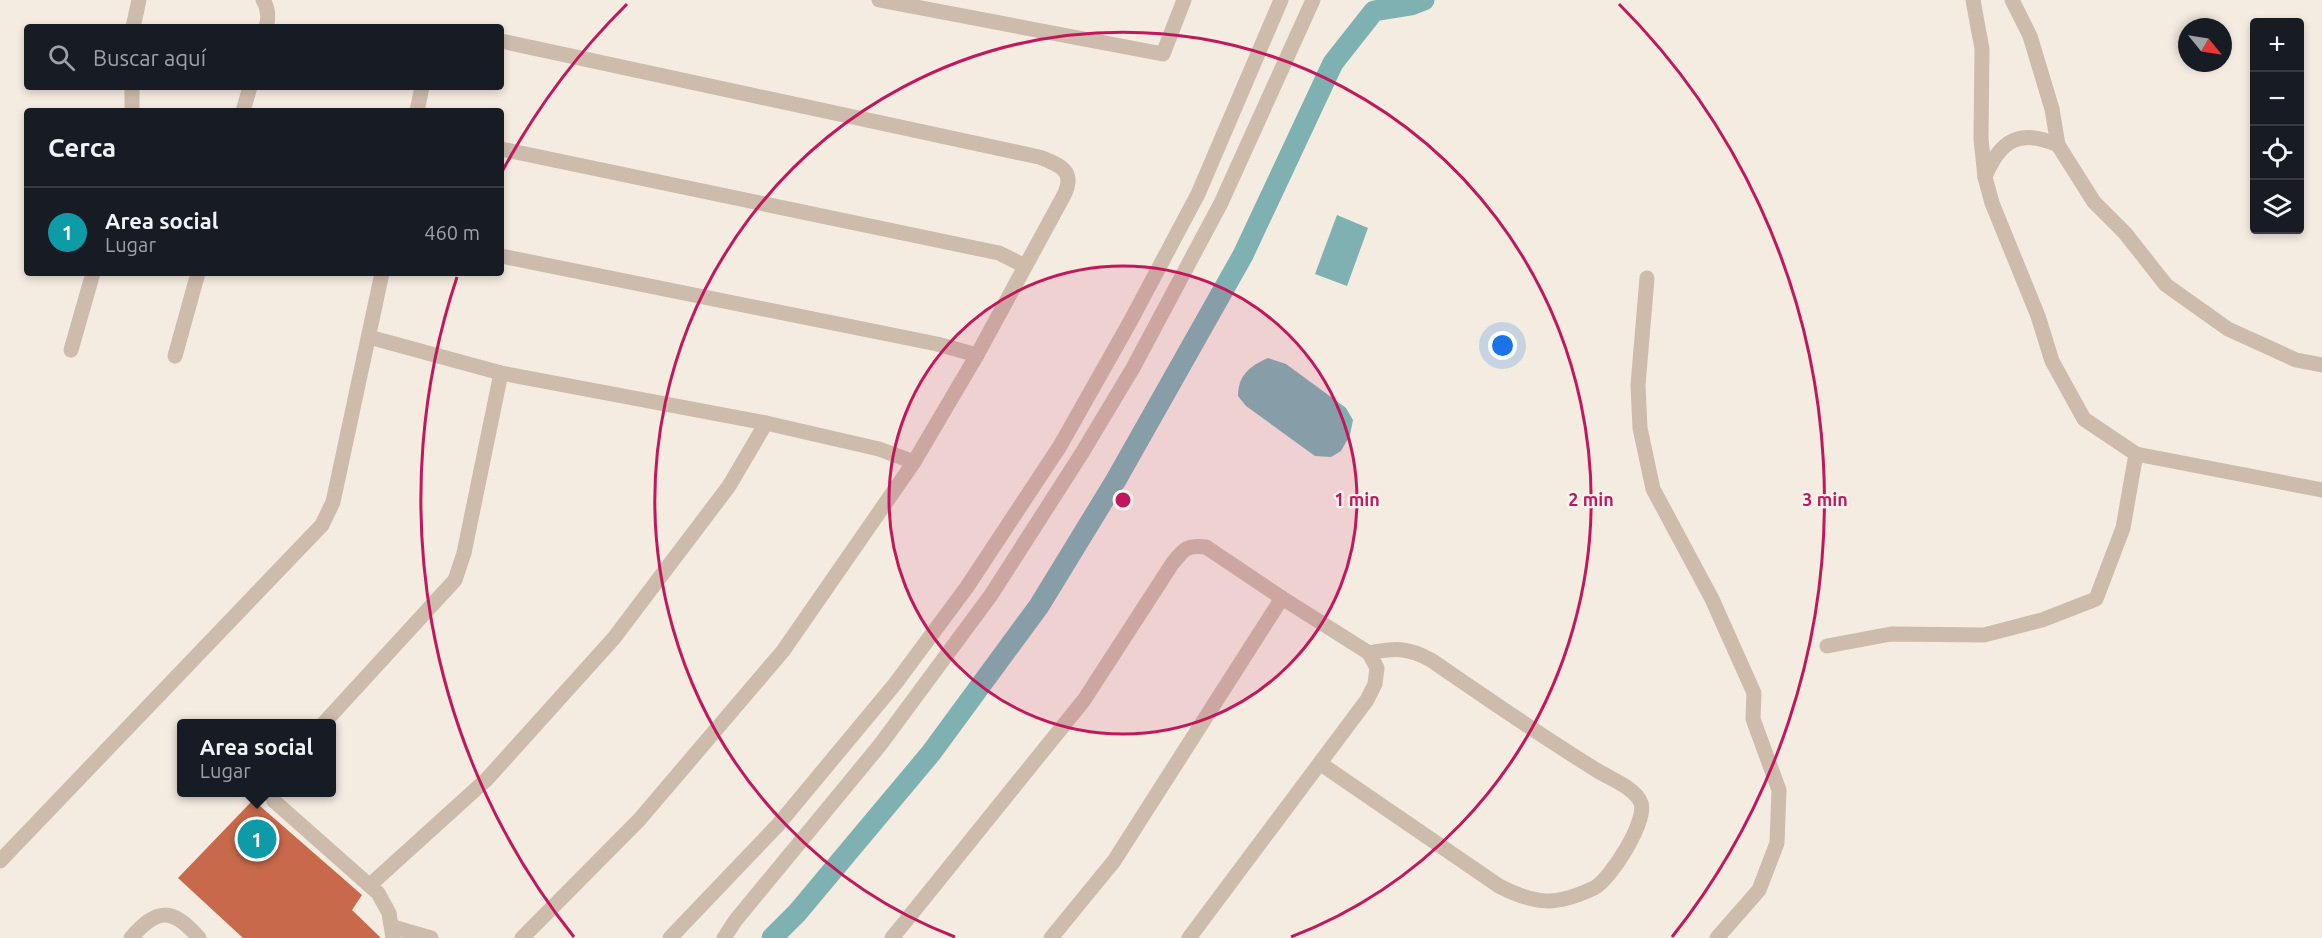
<!DOCTYPE html>
<html lang="es">
<head>
<meta charset="utf-8">
<style>
	:root { --surface:#171b24; --page:#20242c; --text:#f1f3f6; --muted:#9ea1a6; --line:#363941; --accent:#0b8043 }
	body { margin:0; font-family:Ubuntu,sans-serif; background:var(--page); color:var(--text) }
	.controls { position:absolute; right:18px; top:18px; display:grid; overflow:hidden; border-radius:6px; box-shadow:0 3px 9px #0003 }
	.controls button { width:54px; height:54px; display:grid; place-items:center; padding:0; border:0; border-bottom:2px solid var(--line); background:var(--surface); color:var(--text); font:30px sans-serif }
	.compass { position:absolute; left:2178px; top:18px; width:54px; height:54px; border-radius:50%; background:var(--surface); box-shadow:0 3px 9px #0003; rotate:120deg }
	.you { position:absolute; left:1503px; top:346px; width:21px; height:21px; margin:-15px; border:4px solid #fff; border-radius:50%; background:#1a73e8; box-shadow:0 0 0 9px #1a73e833 }
	.badge { display:grid; place-items:center; width:39px; height:39px; border-radius:50%; background:var(--accent); color:#fff; font-size:20px; font-weight:700 }
	.pin { position:absolute; translate:-50% -50%; border:3px solid #fff; box-shadow:0 2px 6px #0006 }
	.popup { position:absolute; left:177px; top:719px; width:159px; height:78px; box-sizing:border-box; display:grid; place-content:center; border-radius:6px; background:var(--surface); filter:drop-shadow(0 2px 4px #0005); font-size:20px; white-space:nowrap; color:var(--muted) }
	.popup b { font-size:22px; color:var(--text) }
	.popup::after { content:''; position:absolute; left:50%; top:100%; margin-left:-12px; border:12px solid transparent; border-top-color:var(--surface) }
	.list { margin:0; padding:0; list-style:none }
	h2 { display:flex; justify-content:space-between; align-items:center; height:78px; margin:0; padding:0 24px; font-size:26px }
	h2 small { font-size:20px; font-weight:400; color:var(--muted) }
	.list li { display:grid; grid-template-columns:39px 1fr auto; gap:18px; align-items:center; box-sizing:border-box; height:90px; padding:0 24px; border-top:2px solid var(--line) }
	.list b { display:block; font-size:22px; white-space:nowrap }
	.list p { margin:0; font-size:20px; white-space:nowrap; color:var(--muted) }
	.list em { font-size:20px; font-style:normal; color:var(--muted) }
	.icon { flex:none; width:33px; height:33px; fill:none; stroke:currentColor; stroke-width:2; stroke-linecap:round; stroke-linejoin:round }
	.map { position:relative; flex:none; width:2322px; height:938px; overflow:hidden }
	.search { position:absolute; background:var(--surface); box-shadow:0 3px 9px #0003; left:24px; top:24px; width:480px; height:66px; display:flex; align-items:center; gap:15px; box-sizing:border-box; padding:0 21px; border-radius:6px; color:var(--muted); font-size:22px }
	.panel { position:absolute; background:var(--surface); box-shadow:0 3px 9px #0003; left:24px; top:108px; width:480px; height:168px; border-radius:6px }
	.map>svg:first-child { display:block }
	.water { fill:#7fb0b2 }
	.lines { fill:none; stroke-linecap:round; stroke-linejoin:round }
	.canal { stroke:#7fb0b2; stroke-width:21 }
	.building { fill:#c8694b }
	.street { stroke:#cdbbac; stroke-width:15 }
	.ring { fill:none; stroke:#c2185b; stroke-width:3 }
	.centre { fill:#c2185b; stroke:#fbf5ee; stroke-width:3 }
	.ring-label { font-size:18px; text-anchor:middle; font-weight:bold; fill:#c2185b; stroke:#fbf5ee; stroke-width:4.5; stroke-linejoin:round; paint-order:stroke }
</style>
</head>
<body>
<div class="map">
<svg width="2322" height="938" viewBox="0 0 2322 938">
	<rect width="100%" height="100%" fill="#f4ebe1"/>
	<!-- water -->
	<g class="water">
		<path d="M1337,215L1368,228L1347,286L1315,274Z"/>
		<path d="M1268,358L1286,364L1346,408L1353,420L1350,435L1341,451L1331,457L1315,456L1246,406L1238,396C1238,375 1250,366 1268,358Z"/>
	</g>
	<g class="lines">
		<!-- canal -->
		<path class="canal" d="M772,938L797,913L931,753L1039,606L1116,480L1243,255L1333,63L1374,11L1411,5L1424,0"/>
	</g>
	<!-- building -->
	<path class="building" d="M253,800L362,895L352,910L381,938H243L178,878Z"/>
	<g class="lines">
		<!-- street -->
		<g class="street">
			<path d="M263,0C268,7 269,19 266,27"/>
			<path d="M879,0L1163,54L1184,0"/>
			<path d="M1973,0L1982,49L1981,139L1985,177L1992,203L2038,316L2052,361L2084,419L2136,454L2322,490"/>
			<path d="M2012,0L2030,36L2052,109L2058,145L2094,202L2125,233L2166,285L2228,329L2296,360L2322,365"/>
			<path d="M133,27L139,0"/>
			<path d="M501,41L1039,157C1060,165 1077,171 1063,197L977,355L914,462L783,651L639,820L522,938"/>
			<path d="M132,111V87"/>
			<path d="M243,111L250,87"/>
			<path d="M417,111L422,87"/>
			<path d="M501,149L999,253L1025,266"/>
			<path d="M1985,177C2000,140 2020,128 2058,145"/>
			<path d="M501,256L937,344L977,355"/>
			<path d="M1647,278L1638,385L1640,428L1653,489L1712,599L1754,693L1753,719L1779,790L1777,843L1759,890L1717,938"/>
			<path d="M369,337L501,373L766,423L879,449L914,462"/>
			<path d="M71,350L93,273"/>
			<path d="M175,356L198,273"/>
			<path d="M1827,646L1891,634L1984,635L2042,620L2096,599L2123,528L2136,454"/>
			<path d="M323,724L455,580L464,553L501,373"/>
			<path d="M1321,764L1499,886C1536,905 1556,906 1594,888C1610,880 1647,822 1641,803C1635,788 1611,779 1598,771C1541,736 1486,698 1431,660C1407,647 1395,648 1369,653"/>
			<path d="M270,792L274,801L378,893L389,913L393,938"/>
			<path d="M0,861L322,525L333,502L382,273"/>
			<path d="M370,885L487,779L614,638L729,486L766,423"/>
			<path d="M393,927L431,938"/>
			<path d="M131,938C157,908 172,907 199,938"/>
			<path d="M670,938L777,826L895,684L967,587L1060,446L1130,322L1198,194L1281,0"/>
			<path d="M724,938L735,921L880,745L991,595L1082,453L1133,368L1221,203L1313,0"/>
			<path d="M892,938L1084,700L1172,564C1184,549 1186,545 1206,547L1282,598L1369,653L1377,668L1375,684L1367,700L1189,938"/>
			<path d="M1051,938L1114,861L1282,598"/>
		</g>
	</g>
	<!-- distance rings -->
	<circle cx="1123" cy="500" r="234" fill="#c2185b" fill-opacity=".12"/>
	<g class="ring">
		<circle cx="1123" cy="500" r="234"/>
		<path d="M955 937A468 468 0 1 1 1291 937"/>
		<path d="M574 937A702 702 0 0 1 457 277M503 170A702 702 0 0 1 627 4M1619 4A702 702 0 0 1 1672 937"/>
	</g>
	<circle cx="1123" cy="500" r="9" class="centre"/>
	<g class="ring-label">
		<text x="1357" y="506">1 min</text>
		<text x="1591" y="506">2 min</text>
		<text x="1825" y="506">3 min</text>
	</g>
</svg>
<div class="controls">
<button>+</button>
<button>−</button>
<button><svg class="icon" aria-label="locate" viewBox="0 0 24 24"><circle cx="12" cy="12" r="6"/><path d="M12 2v4M12 18v4M2 12h4M18 12h4"/></svg></button>
<button><svg class="icon" aria-label="layers" viewBox="0 0 24 24"><path d="M12 4l9 5-9 5-9-5zM3 14l9 5 9-5"/></svg></button>
</div>
<svg class="compass" viewBox="-18 -18 36 36"><path d="M0-13l5 13h-10z" fill="#e53935"/><path d="M0 13l5-13h-10z" fill="#9ea1a6"/></svg>
<div class="you"></div>
<div class="pin badge" style="left:257px;top:839px;background:#0f9aa8">1</div>
<div class="popup"><b>Area social</b>Lugar</div>
<div class="search"><svg class="icon" aria-label="search" viewBox="0 0 24 24"><circle cx="10" cy="10" r="6"/><path d="M15 15l6 6"/></svg>Buscar aquí</div>
<section class="panel">
<h2>Cerca<small></small></h2>
<ul class="list">
<li><span class="badge" style="background:#0f9aa8">1</span><div><b>Area social</b><p>Lugar</p></div><em>460 m</em></li>
</ul>
</section>
</div>
</body>
</html>
